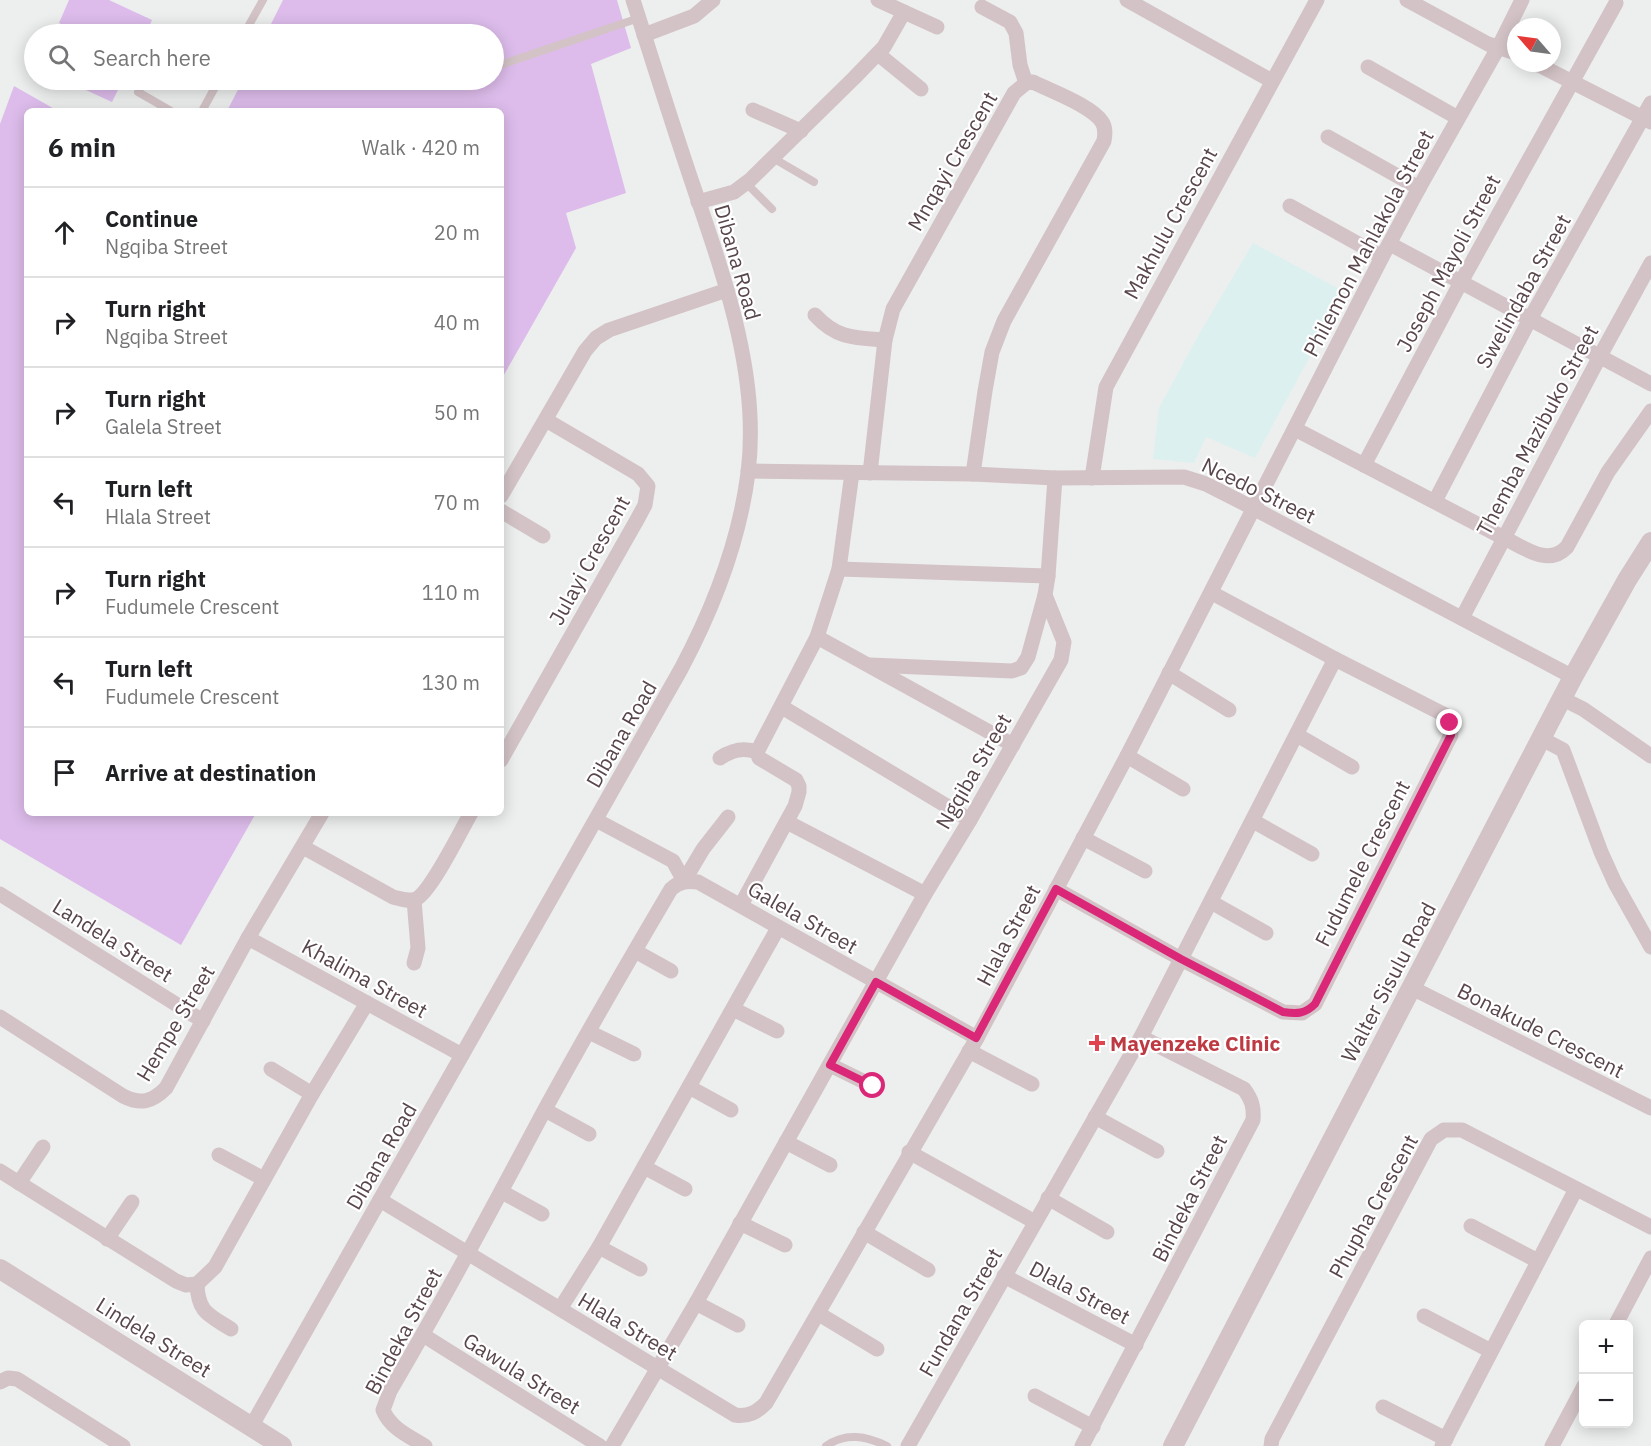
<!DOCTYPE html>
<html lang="en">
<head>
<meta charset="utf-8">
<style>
	:root { --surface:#fff; --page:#f2f2f2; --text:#202124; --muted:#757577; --line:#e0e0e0 }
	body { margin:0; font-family:"IBM Plex Sans",sans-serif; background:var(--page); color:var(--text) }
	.controls { position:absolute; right:18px; bottom:18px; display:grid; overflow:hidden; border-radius:9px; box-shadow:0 3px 15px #0003 }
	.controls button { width:54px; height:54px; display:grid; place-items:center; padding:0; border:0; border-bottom:2px solid var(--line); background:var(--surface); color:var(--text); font:30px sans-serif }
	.compass { position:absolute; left:1507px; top:18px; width:54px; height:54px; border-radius:50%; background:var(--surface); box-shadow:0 3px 15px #0003; rotate:298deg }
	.stop { position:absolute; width:18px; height:18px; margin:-14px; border:4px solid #db2777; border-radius:50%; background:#fff }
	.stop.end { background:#db2777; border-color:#fff; box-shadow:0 2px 6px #0008 }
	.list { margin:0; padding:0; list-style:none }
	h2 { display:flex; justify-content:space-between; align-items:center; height:78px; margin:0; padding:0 24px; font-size:26px }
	h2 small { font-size:20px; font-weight:400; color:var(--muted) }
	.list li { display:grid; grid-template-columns:39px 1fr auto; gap:18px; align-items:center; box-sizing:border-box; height:90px; padding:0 24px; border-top:2px solid var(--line) }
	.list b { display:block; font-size:22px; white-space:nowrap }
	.list p { margin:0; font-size:20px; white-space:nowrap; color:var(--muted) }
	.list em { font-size:20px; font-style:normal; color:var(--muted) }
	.icon { flex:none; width:33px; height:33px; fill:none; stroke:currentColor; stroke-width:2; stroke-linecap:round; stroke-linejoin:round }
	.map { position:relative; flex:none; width:1651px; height:1446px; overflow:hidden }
	.search { position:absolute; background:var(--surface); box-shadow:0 3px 15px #0003; left:24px; top:24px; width:480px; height:66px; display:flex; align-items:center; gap:15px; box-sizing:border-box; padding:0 21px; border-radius:33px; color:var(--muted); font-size:22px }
	.panel { position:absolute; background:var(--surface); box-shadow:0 3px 15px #0003; left:24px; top:108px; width:480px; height:708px; border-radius:9px }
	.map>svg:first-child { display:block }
	.green { fill:#ddbceb }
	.sand { fill:#ddf0f0 }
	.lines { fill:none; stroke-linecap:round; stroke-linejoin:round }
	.service { stroke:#d3c3c7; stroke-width:8 }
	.minor { stroke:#d3c3c7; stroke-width:15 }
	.tertiary { stroke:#d3c3c7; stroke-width:20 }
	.route { stroke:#db2777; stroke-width:8 }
	.health-dot { fill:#e0444e; stroke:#fff; stroke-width:2 }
	.labels { text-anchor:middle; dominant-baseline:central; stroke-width:4.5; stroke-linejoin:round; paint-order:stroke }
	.street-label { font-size:21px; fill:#58464a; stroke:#fff }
	.health-label { font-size:21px; font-weight:bold; fill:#be3a42; stroke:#fff; text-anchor:start }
</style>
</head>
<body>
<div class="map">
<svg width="1651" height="1446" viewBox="0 0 1651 1446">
	<rect width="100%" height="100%" fill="#ecefed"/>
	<!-- green -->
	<g class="green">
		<path d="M69,0H109L152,20L146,34H84L59,23Z"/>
		<path d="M283,0H617L631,48L591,64L626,193L566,213L576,248L501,380V111H227L243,80H494V34H266Z"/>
		<path d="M64,80H123L112,102Z"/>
		<path d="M14,86L58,111H27V813H256L181,945L0,839V124Z"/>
	</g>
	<!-- sand -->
	<path class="sand" d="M1253,243L1345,292L1255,458L1206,437L1194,463L1153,459L1159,408L1199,334Z"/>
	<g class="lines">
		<!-- service -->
		<g class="service">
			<path d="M244,34L263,0"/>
			<path d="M500,65L639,18"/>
			<path d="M145,80L138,92L171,111"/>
			<path d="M202,111L219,80"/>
			<path d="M773,158L814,182"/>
			<path d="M746,183L772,209"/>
			<path d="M826,1446C846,1432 866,1436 887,1446"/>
		</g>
		<!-- minor -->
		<g class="minor">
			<path d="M1127,0L1272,81"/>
			<path d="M1407,0L1488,44L1516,53"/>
			<path d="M982,7L1010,22L1016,33L1020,65L1026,83"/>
			<path d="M904,12L937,27"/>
			<path d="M644,35L694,16L713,0"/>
			<path d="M878,54L921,89"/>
			<path d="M1535,63L1651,122"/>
			<path d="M1368,67L1458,118"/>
			<path d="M753,110L801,131"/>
			<path d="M1328,137L1419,188"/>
			<path d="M698,202L734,192L750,180L854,78L884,47L904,12L878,0"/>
			<path d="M1290,206L1382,257"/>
			<path d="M1390,244L1651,384"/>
			<path d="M815,315C837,339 855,338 885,340"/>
			<path d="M1295,429L1504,538C1525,548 1548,567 1567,547L1608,472L1651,411"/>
			<path d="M1364,465L1461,282L1616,3"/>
			<path d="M748,471L973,474L1055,478L1184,477L1206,484L1253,508L1573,677"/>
			<path d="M870,473L885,340L893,309L1014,93L1026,83L1033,82C1051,91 1092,106 1102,122C1106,128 1105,135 1104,141L1004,321L992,352L985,391L973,474"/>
			<path d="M1092,478L1106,387L1317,0"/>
			<path d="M501,496L585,351L596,338L609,330L727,290"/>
			<path d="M1435,501L1530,319L1651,103"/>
			<path d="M501,511L543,536"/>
			<path d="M839,569L1048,576"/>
			<path d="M1462,618L1600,356L1651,263"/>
			<path d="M817,637L1013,745"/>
			<path d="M870,665L1012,671L1021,668L1028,657L1045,595"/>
			<path d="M1169,673L1229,710"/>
			<path d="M1563,699L1583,709L1651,756"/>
			<path d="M782,707L970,820"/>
			<path d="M1297,735L1352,767"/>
			<path d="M1542,739L1563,750L1601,852L1615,883L1651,947"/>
			<path d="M757,752L817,637L839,569L852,473"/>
			<path d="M1127,756L1183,789"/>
			<path d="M720,758C732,750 743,747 757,752L759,758L796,780L799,786V792L795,806L741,905"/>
			<path d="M501,760L638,518L645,505L648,486L638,474L546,420"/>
			<path d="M596,820L673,861L684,881L703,849L728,817"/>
			<path d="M1253,821L1312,854"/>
			<path d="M787,822L925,894"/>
			<path d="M1083,838L1145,871"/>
			<path d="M303,847L393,897C401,899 408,902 416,899C431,892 461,830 471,813"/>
			<path d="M1056,889L1181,959L1283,1012L1302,1013L1315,1004L1451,735L1450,723L1445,715L1335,659L1212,593"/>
			<path d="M0,894L203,1021"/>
			<path d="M1211,902L1266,933"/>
			<path d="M248,938L462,1055"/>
			<path d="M635,951L671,971"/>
			<path d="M414,963L418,948L414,900"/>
			<path d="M1412,988L1651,1108"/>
			<path d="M733,1009L777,1031"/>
			<path d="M0,1017L123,1096C141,1105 152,1102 166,1088L248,938L322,813"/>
			<path d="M589,1032L634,1054"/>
			<path d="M969,1051L1032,1084"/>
			<path d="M830,1065L873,1086"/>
			<path d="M271,1069L312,1094"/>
			<path d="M689,1087L731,1110"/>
			<path d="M545,1110L589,1134"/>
			<path d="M1095,1117L1157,1151"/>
			<path d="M786,1142L830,1165"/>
			<path d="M909,1152L1035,1222"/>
			<path d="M219,1155L264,1179"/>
			<path d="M644,1167L685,1189"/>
			<path d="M0,1171L176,1281L186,1285L197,1284L215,1267L312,1094L367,1003"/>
			<path d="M19,1183L43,1147"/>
			<path d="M502,1192L542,1214"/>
			<path d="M1048,1198L1107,1232"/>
			<path d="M380,1200L735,1415C749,1417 757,1412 766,1403L977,1038L1127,756L1382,257L1419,188L1498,48L1522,0"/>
			<path d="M740,1223L785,1245"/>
			<path d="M1471,1226L1538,1261"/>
			<path d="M864,1232L928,1270"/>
			<path d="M107,1239L132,1202"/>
			<path d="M599,1247L640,1269"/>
			<path d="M1004,1276L1136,1345"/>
			<path d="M197,1284C198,1313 209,1315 231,1329"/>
			<path d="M696,1303L738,1325"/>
			<path d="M560,1309L599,1247L778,928"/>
			<path d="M819,1314L877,1349"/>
			<path d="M1424,1316L1491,1351"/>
			<path d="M1616,1324L1651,1258"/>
			<path d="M423,1335L600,1446"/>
			<path d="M0,1382L8,1378L17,1379L123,1446"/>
			<path d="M1035,1396L1093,1427"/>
			<path d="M1383,1407L1446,1439"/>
			<path d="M251,1427L681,669C714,607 739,543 748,473C760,379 726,282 696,194C674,130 654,65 633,0"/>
			<path d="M425,1446C409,1436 390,1428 383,1410L390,1391C444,1299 494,1205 544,1111C585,1036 628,962 671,889C680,881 687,881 698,882L977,1038"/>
			<path d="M612,1446L696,1303L925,894L970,820L1061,660L1064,642L1045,595L1048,576L1055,478"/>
			<path d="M908,1446L1141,1037L1335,659"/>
			<path d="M1082,1446L1253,1120C1254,1107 1252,1100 1244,1089L1141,1037"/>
			<path d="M1271,1446L1272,1439L1431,1139L1444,1130H1462L1651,1227"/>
			<path d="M1442,1446L1576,1189"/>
			<path d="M1552,1446L1584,1386"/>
		</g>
		<!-- tertiary -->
		<g class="tertiary">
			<path d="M0,1269L282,1446"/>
			<path d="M1173,1446L1573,677L1627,580L1651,542"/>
		</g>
	</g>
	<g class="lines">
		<!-- route -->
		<path class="route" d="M873,1086L830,1065L876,982L976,1038L1056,889L1181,959L1283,1012C1297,1014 1305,1014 1315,1004L1451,735L1450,723"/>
	</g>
	<!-- markers -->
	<path class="health-dot" d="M1094 1034h6v6h6v6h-6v6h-6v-6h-6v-6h6z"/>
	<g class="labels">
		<!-- street labels -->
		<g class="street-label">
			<text transform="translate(952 161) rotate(-60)">Mnqayi Crescent</text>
			<text transform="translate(1170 223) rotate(-61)">Makhulu Crescent</text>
			<text transform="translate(1368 243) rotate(-62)">Philemon Mahlakola Street</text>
			<text transform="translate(738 262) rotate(74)">Dibana Road</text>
			<text transform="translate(1448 263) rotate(-62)">Joseph Mayoli Street</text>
			<text transform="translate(1523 291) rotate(-61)">Swelindaba Street</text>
			<text transform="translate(1537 430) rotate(-62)">Themba Mazibuko Street</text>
			<text transform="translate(1259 490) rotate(26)">Ncedo Street</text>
			<text transform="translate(589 560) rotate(-61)">Julayi Crescent</text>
			<text transform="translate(621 734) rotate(-60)">Dibana Road</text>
			<text transform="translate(973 771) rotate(-60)">Ngqiba Street</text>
			<text transform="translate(1362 863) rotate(-63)">Fudumele Crescent</text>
			<text transform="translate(803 917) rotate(30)">Galela Street</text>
			<text transform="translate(1008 935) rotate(-62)">Hlala Street</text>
			<text transform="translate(113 940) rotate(32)">Landela Street</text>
			<text transform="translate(365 978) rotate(29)">Khalima Street</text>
			<text transform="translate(1388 982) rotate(-62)">Walter Sisulu Road</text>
			<text transform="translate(175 1023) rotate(-59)">Hempe Street</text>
			<text transform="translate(1541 1030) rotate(27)">Bonakude Crescent</text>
			<text transform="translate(381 1156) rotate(-60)">Dibana Road</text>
			<text transform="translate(1189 1198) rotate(-63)">Bindeka Street</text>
			<text transform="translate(1373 1206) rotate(-61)">Phupha Crescent</text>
			<text transform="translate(1080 1292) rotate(28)">Dlala Street</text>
			<text transform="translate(960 1312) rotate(-60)">Fundana Street</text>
			<text transform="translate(628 1326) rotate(31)">Hlala Street</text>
			<text transform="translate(403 1331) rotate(-62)">Bindeka Street</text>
			<text transform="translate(154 1337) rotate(32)">Lindela Street</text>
			<text transform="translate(522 1373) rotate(32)">Gawula Street</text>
		</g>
		<!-- health labels -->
		<g class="health-label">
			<text x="1110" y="1043">Mayenzeke Clinic</text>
		</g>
	</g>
</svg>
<div class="controls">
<button>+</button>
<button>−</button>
</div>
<svg class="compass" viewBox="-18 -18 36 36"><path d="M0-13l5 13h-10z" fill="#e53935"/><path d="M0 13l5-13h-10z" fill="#757577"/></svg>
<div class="stop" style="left:873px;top:1086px"></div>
<div class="stop end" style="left:1450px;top:723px"></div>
<div class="search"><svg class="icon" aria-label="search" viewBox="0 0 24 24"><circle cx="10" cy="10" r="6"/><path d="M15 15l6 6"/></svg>Search here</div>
<section class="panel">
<h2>6 min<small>Walk · 420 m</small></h2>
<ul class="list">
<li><svg class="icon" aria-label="ahead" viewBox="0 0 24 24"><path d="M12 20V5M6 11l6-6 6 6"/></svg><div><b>Continue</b><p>Ngqiba Street</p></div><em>20 m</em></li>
<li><svg class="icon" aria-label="right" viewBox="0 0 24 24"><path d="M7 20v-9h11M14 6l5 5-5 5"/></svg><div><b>Turn right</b><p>Ngqiba Street</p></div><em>40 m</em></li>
<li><svg class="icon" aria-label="right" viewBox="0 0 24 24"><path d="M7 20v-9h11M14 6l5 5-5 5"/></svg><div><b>Turn right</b><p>Galela Street</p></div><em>50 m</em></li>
<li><svg class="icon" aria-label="left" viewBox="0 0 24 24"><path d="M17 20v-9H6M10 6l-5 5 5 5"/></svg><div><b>Turn left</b><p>Hlala Street</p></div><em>70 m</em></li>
<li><svg class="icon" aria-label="right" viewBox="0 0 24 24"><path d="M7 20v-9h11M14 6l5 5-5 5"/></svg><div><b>Turn right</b><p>Fudumele Crescent</p></div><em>110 m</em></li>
<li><svg class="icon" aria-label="left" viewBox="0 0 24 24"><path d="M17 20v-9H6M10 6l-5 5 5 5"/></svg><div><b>Turn left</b><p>Fudumele Crescent</p></div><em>130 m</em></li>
<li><svg class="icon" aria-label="arrive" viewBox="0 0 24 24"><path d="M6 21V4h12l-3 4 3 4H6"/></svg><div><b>Arrive at destination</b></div></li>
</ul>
</section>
</div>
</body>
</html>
